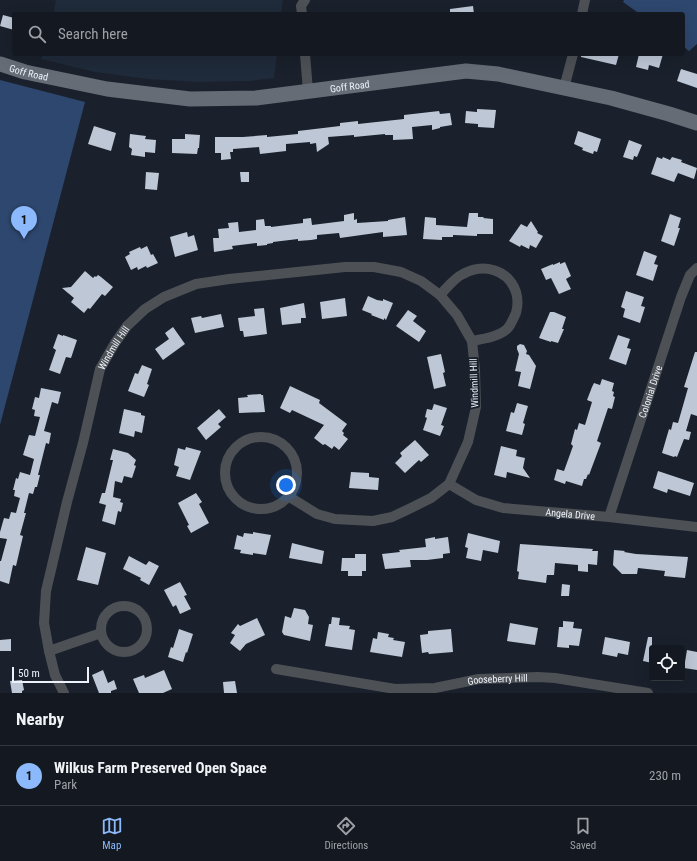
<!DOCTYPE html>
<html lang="en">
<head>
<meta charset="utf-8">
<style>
	:root { --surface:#141921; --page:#1d222a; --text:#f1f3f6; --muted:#9da0a5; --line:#33383f; --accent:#8cb9fc }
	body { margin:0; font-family:"Roboto Condensed",sans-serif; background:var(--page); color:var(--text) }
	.controls { position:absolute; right:12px; bottom:12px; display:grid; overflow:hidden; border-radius:4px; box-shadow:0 4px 16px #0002 }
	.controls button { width:36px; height:36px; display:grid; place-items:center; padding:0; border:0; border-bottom:1px solid var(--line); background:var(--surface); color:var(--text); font:20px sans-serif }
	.scale { position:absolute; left:12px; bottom:10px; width:77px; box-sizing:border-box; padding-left:4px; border:2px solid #edf2fa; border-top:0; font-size:11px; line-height:14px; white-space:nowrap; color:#edf2fa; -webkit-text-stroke:3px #1a212c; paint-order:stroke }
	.you { position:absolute; left:286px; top:485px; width:14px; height:14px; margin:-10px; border:3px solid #fff; border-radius:50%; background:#1a73e8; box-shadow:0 0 0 6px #1a73e833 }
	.badge { display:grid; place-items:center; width:26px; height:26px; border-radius:50%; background:var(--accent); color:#111; font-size:13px; font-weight:700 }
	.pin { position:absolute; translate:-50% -33px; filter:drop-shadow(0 1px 2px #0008) }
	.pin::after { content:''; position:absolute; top:21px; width:14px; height:12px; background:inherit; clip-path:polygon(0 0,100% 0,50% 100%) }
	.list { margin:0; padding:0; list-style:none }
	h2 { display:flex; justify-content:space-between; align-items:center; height:52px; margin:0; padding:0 16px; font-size:17px }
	h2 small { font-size:13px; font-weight:400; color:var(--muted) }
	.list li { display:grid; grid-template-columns:26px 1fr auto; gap:12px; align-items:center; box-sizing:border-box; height:60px; padding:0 16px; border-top:1px solid var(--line) }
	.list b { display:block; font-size:15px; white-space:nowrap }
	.list p { margin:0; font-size:13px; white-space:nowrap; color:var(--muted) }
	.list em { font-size:13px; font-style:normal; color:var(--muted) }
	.icon { flex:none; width:22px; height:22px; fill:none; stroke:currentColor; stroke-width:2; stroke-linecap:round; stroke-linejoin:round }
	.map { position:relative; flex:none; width:697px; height:693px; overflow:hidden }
	.search { position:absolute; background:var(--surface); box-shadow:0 4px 16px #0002; left:12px; right:12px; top:12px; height:44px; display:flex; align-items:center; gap:10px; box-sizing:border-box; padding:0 14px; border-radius:4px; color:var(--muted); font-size:15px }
	.sheet { height:112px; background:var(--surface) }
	nav { display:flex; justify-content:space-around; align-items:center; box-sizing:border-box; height:56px; border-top:1px solid var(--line); background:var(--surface); font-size:11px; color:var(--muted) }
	nav a { display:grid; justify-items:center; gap:2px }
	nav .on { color:var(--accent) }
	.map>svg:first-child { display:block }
	.built { fill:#1f2a3a }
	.green { fill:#2e476e }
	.building { fill:#bdc7d6 }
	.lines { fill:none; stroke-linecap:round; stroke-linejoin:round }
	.street { stroke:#4d5156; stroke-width:10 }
	.secondary { stroke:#666c75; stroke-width:15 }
	.labels { text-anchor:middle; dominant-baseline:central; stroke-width:4; stroke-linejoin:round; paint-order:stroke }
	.street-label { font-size:10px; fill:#edf2fa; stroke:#1a212c }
</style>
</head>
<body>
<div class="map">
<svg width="697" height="693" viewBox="0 0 697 693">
	<rect width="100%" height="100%" fill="#1a212c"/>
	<!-- built -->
	<g class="built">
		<path d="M56,0H283L281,14H53Z"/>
		<path d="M43,54H277L274,78L249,81L198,82L148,79L95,72L41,59Z"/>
	</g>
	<!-- green -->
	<g class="green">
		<path d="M624,0H697V44L689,51L683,46V14H640L623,2Z"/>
		<path d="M0,80L85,102L0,425Z"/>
	</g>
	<!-- building -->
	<g class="building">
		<path d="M473,6L474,14H450V9Z"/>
		<path d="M3,15L14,18V30L0,26Z"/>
		<path d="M581,54H619L616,65L581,57Z"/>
		<path d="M639,54H663L659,68L649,65L648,70L636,67Z"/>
		<path d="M681,69L697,74V88L677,81Z"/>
		<path d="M477,109L496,110L494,128L478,127V124L465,123L466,111L477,112Z"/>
		<path d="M439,111L440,114L450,113L452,125L440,127V128L432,130V125L412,127L413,139L393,140V135H385V134L354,137V135L328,137L329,144L317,152L316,143L310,144V142L286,144V151L260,154L259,147L233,149V152H230L231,159L221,160V153H215V137H243L267,135V137L298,134V131L340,126V123L358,121V124L404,119V115Z"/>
		<path d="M94,126L116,133L111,151L88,144Z"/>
		<path d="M578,131L601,139L597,152L594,151L593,154L582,150L583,148L574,144Z"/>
		<path d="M130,134L146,136L145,139L156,140L155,153L145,152V157L131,155L132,149L129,147Z"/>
		<path d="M185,134L200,135L199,148H198L197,154L172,153V139H185Z"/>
		<path d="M629,140L642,145L637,157L634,156L633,160L623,157Z"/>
		<path d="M657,157L662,159L663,157L670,160L672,157L682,160L681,162L697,168L694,179L678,173L674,182L651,174Z"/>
		<path d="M146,172L159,173L157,190L145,189Z"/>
		<path d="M240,172H249V182H241Z"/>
		<path d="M354,213V220L357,219V223L388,221V220L405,217L407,235L383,237V232L340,238L339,233L317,235V239L311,240L298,241V239L273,242V243L267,244V245L257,246V243L232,246L233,249L214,252L213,238H219L218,229L229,228L228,223L238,222L239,232L256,230V220L264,219L265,226H271V227L303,223V219L311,218L312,225L344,221V215Z"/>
		<path d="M469,213H478V217H484L483,218L493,219V234H477V236L453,235V237H442V240L423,239L425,217L436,218V225L467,227Z"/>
		<path d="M670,214L681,218L678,228H680L674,246L661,241Z"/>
		<path d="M531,221L538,232L537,233L543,236L536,248L530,245L529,249L521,245L520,247L509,241L521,224L527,227Z"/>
		<path d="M187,232L188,237L194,235L198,250L175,257L170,237Z"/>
		<path d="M147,246L151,255L153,254L158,263L147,268L146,266L138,270L137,267L131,270L125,257L130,254L129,252L140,247L141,249Z"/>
		<path d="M644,251L657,256L654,264L658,265L653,281L636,275Z"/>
		<path d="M560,262V264L565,262L571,276L566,279L571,289L559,294L551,278L546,280L541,269L553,264V265Z"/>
		<path d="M85,271L93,278L95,276L96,277L98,275L101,277L113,287L105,296L102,294L90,309L88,308L84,313L71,302L74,298L62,288L71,287Z"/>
		<path d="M626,291L644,297L641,306L645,307L640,323L623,317L625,309L621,307Z"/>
		<path d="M368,296L377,300L383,301V299L393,303L386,320L384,318V320L371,315L372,314L362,310Z"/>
		<path d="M345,298L347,316L322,319L320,302Z"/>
		<path d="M304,303L306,318H301V323L282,325L280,308Z"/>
		<path d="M264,308L267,334L244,337L243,331H240L238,318L255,316L254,309Z"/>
		<path d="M408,310L417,316L413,321L426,331L419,342L396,326Z"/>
		<path d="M550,312H554L566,317L562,329H564L558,343L551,341V342L539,338Z"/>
		<path d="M221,314L224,327L195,333L191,318L201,316L202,318Z"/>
		<path d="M173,327L185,344L163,360L155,349L169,339L165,333Z"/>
		<path d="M58,334L63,336V335L77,340L71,358L66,357L60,374L49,370L56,350L53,348Z"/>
		<path d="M618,335L630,339L627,348L631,349L626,365L609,359Z"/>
		<path d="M520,344L524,345L527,351L526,354L529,355L536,366L530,389L518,386L521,372L515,371L519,354L517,349V346Z"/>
		<path d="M695,352H697V416L691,414L686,431L691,432L689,440L684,439L677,457L675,456L674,457L662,453L669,429L671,430L673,422L678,423L688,388L684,387Z"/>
		<path d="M441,354L445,372L443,373L446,386L434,389L427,357Z"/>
		<path d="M142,365L152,369L147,384L149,385L144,397L128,391L135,373L138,374Z"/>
		<path d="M602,379L614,383L612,391L614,392L613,396L615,397L612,409L608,408L597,441L601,443L589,475L588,474L586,479H584L582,486L566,481L565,484L554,480L557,469L564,471L573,446L571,444L575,429L577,430L579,423L585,425L592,402L587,400L592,387L594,383L600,385Z"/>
		<path d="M290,386L320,400L319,403L347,424L342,431L344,433L343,435L348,439L339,450L334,446L332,449L325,444L323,445L314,438L324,425L292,410L290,413L280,408Z"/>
		<path d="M41,388L61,392L58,404L52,402L44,431L51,433L49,444L46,443L38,475H40L37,487H35L33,494L29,493L24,513H26L20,535L23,536L16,566L13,565L9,584L0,581V561H1L7,539L0,538V532L4,518L9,519L11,512L16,513L20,498L14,496L15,490H13L16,478L18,479L20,472L30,475L34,459L23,455L29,435L35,436L40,417L34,416L35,410L32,409L35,397L39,398Z"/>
		<path d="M261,394V395H263L265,412L239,413L238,398L248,397L247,395Z"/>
		<path d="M517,403L528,406L523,423L525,424L522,435L506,431L511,412L514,413Z"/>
		<path d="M434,404L447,408L441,425L444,426L440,436L423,430L427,418L425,417L427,409L432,410Z"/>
		<path d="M124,409L141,413V415L145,416L142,433L135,431L134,437L119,433Z"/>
		<path d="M219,409L226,417L218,424L221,427L206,440L197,428Z"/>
		<path d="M415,440L429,455L421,462L419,460L405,473L395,463L402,456L400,453Z"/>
		<path d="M501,446L517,450L516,456L525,458L523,468L530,478L507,472L506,478L494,475Z"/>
		<path d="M186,447L201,451L190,480L176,476L179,467L174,465L178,448L185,450Z"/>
		<path d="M113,449L128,453L136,460L134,465L136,466L132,478L124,476L122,483L115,481L113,497L121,499L120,502L123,503L121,512L118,511L115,525L102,521L106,505L99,503L102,493H105L113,460H110Z"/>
		<path d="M658,471L694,483L690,496L668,489L667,493L653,488Z"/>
		<path d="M351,472L369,473V477L379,478L378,490L349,488Z"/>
		<path d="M196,493L202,502L199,504L209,523L191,533L187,526L189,525L178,503Z"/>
		<path d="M253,532L271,535L266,555L253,553V555L240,553L241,550L234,549L237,535L243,537L244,533L253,534Z"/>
		<path d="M468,533L500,541L498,553L483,550L481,561L466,558L468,548L465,547Z"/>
		<path d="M435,537V539L448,537L450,553L443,554V558L427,560H410L411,567L385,569L382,554L400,552L399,550L426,547L425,539Z"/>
		<path d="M292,543L324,551L322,564L289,558Z"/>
		<path d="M520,544L593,549L592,551H598L597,565L588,564V572L578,571V565L555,563L554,575H547L546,583L518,579L519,572L517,571Z"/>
		<path d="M86,547L106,553L98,585L77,580Z"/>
		<path d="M614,550L625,551L624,552L636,554L688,557L685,578L664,576L665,571L638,568L637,574H622L613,565Z"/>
		<path d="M355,554H366V571H362V576H348V571H341L342,558H355Z"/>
		<path d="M129,556L146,565L149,561L159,566L149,585L140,580L141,578L123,569Z"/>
		<path d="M180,582L187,595L184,596L191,609L180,614L176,605L173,607L164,590Z"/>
		<path d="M562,584L570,585L569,596H561Z"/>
		<path d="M294,608L305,610L309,617L308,624L313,625L310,641L284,635L282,632L285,616L291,618Z"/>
		<path d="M332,617L340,618L339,625L350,626L349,629L355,630L352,650L325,646L329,624H331Z"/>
		<path d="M257,618L265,635L246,644L240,651L230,643L235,635L231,633L238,624L240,626Z"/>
		<path d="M563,621L574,622L573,628L582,629L579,646L569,645V648L557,647L559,627H563Z"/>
		<path d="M510,623L538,628L535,645L507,641Z"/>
		<path d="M179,629L193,634L187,653L186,652L183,662L168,657L171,647L173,648Z"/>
		<path d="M451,629L453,652L429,654L428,652L422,653L420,635L428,634V631Z"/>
		<path d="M378,632L389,634L388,637L394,638L393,640L405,642L402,657L370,652L373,638L377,639Z"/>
		<path d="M605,637L630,642L628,655L618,653L617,657L602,654Z"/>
		<path d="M648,637H652V663L643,661Z"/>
		<path d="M11,639V651H0V640Z"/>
		<path d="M687,650L697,652V670L684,668Z"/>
		<path d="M103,670L108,683L114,680L117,689L111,691V693H99L92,675Z"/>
		<path d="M164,670L172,689L163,693H139L133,679L144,675L145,678Z"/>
		<path d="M22,680L24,690L22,691V693H12L10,681Z"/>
		<path d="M235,681L237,693H224L223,682Z"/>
	</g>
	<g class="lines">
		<!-- street -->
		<g class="street">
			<path d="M302,14L301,6L305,0"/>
			<path d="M582,14L585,0"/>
			<path d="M305,54L308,91"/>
			<path d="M564,88L573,54"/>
			<path d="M440,295C447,288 454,278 463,274C483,263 508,269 516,292C518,299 518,306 516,313C513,319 511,325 507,329C498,337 483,339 472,341"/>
			<circle cx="261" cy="473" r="36"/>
			<path id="s1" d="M449,484L476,500L503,508L609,517L697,527"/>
			<path id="s2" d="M609,517L681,297L690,275L697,268"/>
			<circle cx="124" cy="629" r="23"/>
			<path d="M49,651L101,633"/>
			<path id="s3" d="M276,669L395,689L435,688L479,679L538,677L555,678L648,693"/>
			<path id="s4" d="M64,693L55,675L49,651L44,623L46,591L67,502L83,443L100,369L115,343L127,326L145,309L164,297L196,284L229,279L345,267H374L401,272L421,281L440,295L457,315L472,341L475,370L476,407L468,442L449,484L431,498L411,508L392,517L373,521L335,519L317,514L288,496"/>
		</g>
		<!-- secondary -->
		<path class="secondary" id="s5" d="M0,64L25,72L107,89L190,99L256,98L466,71L498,74L611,98L669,114L697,123"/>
	</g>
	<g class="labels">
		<!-- street labels -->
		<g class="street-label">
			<text stroke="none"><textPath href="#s5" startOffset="30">Goff Road</textPath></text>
			<text stroke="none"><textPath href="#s5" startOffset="354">Goff Road</textPath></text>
			<text stroke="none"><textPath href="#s4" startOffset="359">Windmill Hill</textPath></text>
			<text transform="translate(474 383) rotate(-92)">Windmill Hill</text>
			<text stroke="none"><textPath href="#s2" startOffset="132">Colonial Drive</textPath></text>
			<text stroke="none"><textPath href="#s1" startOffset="127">Angela Drive</textPath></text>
			<text stroke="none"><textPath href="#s3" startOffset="224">Gooseberry Hill</textPath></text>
		</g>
	</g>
</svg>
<div class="controls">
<button><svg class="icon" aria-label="locate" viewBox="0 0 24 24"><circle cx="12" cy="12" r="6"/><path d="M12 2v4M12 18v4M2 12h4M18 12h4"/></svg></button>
</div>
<div class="scale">50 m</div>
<div class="you"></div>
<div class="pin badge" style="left:24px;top:239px">1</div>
<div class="search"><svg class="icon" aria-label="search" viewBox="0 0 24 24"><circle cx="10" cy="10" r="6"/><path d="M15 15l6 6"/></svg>Search here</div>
</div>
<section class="sheet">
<h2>Nearby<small></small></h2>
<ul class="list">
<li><span class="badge">1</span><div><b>Wilkus Farm Preserved Open Space</b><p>Park</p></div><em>230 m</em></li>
</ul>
</section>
<nav>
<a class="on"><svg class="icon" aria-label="map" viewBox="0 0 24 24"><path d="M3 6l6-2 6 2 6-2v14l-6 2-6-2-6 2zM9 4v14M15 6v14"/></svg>Map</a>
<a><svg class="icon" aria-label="directions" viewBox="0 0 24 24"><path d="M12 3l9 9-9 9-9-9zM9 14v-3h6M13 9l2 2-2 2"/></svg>Directions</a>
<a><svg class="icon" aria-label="saved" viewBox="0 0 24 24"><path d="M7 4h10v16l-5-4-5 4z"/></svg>Saved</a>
</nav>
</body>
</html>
